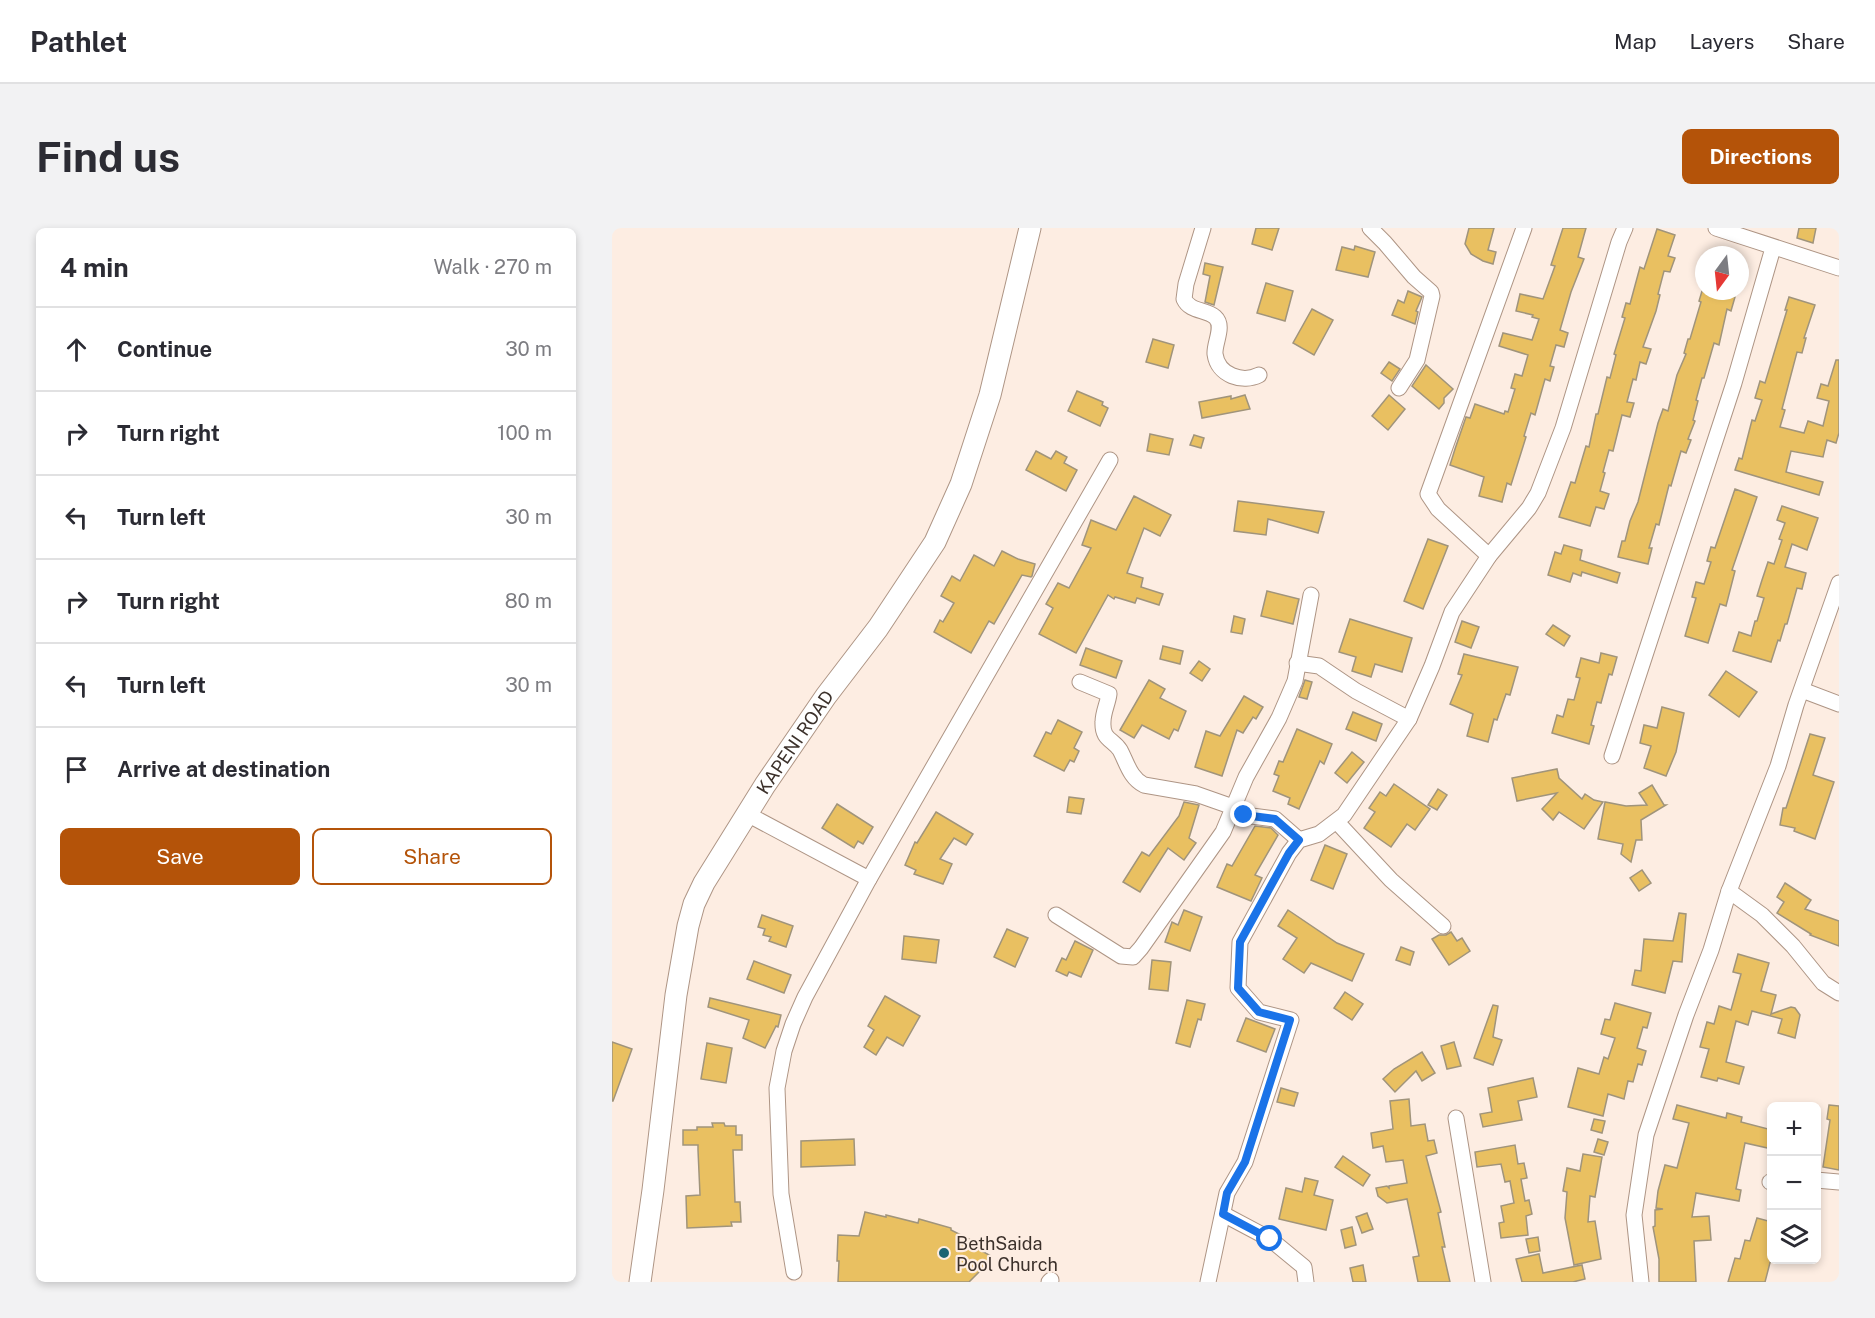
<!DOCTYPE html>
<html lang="en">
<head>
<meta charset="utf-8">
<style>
	:root { --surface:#fff; --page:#f2f2f3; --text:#2b2b33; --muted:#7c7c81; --line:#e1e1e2; --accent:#b45309 }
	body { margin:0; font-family:"Public Sans",sans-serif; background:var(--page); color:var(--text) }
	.controls { position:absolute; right:18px; bottom:18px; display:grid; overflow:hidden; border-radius:9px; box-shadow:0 3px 9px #0003 }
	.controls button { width:54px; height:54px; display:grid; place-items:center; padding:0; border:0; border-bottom:2px solid var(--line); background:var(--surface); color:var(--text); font:30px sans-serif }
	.compass { position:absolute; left:1083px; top:18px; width:54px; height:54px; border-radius:50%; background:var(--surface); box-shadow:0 3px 9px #0003; rotate:195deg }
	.stop { position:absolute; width:18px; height:18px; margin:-14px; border:4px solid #1a73e8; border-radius:50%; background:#fff }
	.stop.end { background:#1a73e8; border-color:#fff; box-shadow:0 2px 6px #0008 }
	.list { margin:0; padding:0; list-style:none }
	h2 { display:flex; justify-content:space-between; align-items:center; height:78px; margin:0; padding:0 24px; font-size:26px }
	h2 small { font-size:20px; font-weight:400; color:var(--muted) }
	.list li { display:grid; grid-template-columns:39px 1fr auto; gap:18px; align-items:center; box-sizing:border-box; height:84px; padding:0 24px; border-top:2px solid var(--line) }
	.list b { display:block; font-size:22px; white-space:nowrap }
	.list em { font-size:20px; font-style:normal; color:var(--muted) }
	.actions { display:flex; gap:12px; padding:18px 24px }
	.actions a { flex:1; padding:14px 0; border:2px solid var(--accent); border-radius:9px; text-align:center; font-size:21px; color:var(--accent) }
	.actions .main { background:var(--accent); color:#fff }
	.icon { flex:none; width:33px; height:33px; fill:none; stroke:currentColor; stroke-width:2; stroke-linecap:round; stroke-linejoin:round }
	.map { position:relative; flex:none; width:1227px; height:1054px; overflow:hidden; border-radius:9px }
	header { display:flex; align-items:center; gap:36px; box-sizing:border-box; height:84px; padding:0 30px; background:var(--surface); border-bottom:2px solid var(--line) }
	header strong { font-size:28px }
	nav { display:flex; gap:33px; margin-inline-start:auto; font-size:21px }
	.intro { display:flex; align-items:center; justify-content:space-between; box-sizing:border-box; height:144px; padding:0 36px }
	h1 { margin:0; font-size:42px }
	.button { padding:15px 27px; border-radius:9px; background:var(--accent); color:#fff; font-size:21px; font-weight:700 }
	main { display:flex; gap:36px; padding:0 36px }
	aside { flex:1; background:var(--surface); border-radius:9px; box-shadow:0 3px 9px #0003 }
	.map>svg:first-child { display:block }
	.building { fill:#e9c061; stroke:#a0947b; stroke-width:1.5 }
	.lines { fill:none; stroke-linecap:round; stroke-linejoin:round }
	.minor-casing { stroke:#ae9585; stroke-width:17 }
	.secondary-casing { stroke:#ae9585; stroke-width:23 }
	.minor { stroke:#fff; stroke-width:15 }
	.secondary { stroke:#fff; stroke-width:21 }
	.route { stroke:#1a73e8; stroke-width:8 }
	.poi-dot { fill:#1c6373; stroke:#fdede2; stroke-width:2 }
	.labels { text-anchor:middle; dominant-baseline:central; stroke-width:4.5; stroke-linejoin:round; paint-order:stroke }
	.street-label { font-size:18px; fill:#3c312b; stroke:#fdede2 }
	.poi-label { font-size:18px; fill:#3c312b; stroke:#fdede2; text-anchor:start }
</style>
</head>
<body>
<header>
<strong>Pathlet</strong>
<nav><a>Map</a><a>Layers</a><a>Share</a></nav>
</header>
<div class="intro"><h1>Find us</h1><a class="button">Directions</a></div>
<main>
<aside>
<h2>4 min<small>Walk · 270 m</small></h2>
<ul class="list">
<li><svg class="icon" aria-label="ahead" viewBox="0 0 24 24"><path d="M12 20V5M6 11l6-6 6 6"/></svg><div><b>Continue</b></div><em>30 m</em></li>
<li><svg class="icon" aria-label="right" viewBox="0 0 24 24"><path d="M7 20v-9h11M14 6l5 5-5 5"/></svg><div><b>Turn right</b></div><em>100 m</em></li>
<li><svg class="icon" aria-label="left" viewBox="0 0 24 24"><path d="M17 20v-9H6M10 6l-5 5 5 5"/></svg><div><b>Turn left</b></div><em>30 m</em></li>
<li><svg class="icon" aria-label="right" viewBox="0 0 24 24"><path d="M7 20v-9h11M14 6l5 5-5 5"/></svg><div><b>Turn right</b></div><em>80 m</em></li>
<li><svg class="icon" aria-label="left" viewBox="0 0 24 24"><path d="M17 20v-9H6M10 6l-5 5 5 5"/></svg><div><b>Turn left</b></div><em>30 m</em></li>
<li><svg class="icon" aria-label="arrive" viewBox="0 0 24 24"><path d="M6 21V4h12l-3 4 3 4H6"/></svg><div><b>Arrive at destination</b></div></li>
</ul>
<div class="actions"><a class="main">Save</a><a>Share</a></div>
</aside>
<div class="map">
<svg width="1227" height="1054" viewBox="0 0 1227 1054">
	<rect width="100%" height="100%" fill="#fdede2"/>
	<!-- building -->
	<g class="building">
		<path d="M644,0H667L660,22L640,16Z"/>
		<path d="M857,0H882L876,22L884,24L881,36L871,33L859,26L853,16Z"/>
		<path d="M951,0H974L966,29L972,31L959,64L948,102L956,105L952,119L944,117L938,138L942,139L938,153L933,151L923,187L919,185L912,208L914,209L899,257L895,255L890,274L867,268L872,249L838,237L843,221L854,189L858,190L863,176L892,186L893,183L896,184L903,161L899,160L903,146L910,148L916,127L887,118L891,105L920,112L927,91L920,89L921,87L904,83L908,66L931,71L943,38L939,37Z"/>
		<path d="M1187,0H1204L1201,15L1185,10Z"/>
		<path d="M1045,1L1063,7L1056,28L1063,30L1058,44L1052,43L1046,66L1048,67L1044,83L1031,119L1039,121L1034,136L1028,134L1024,152L1021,151L1015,174L1022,175L1018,189L1010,187L1001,223L997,222L991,244L993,245L988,263L997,266L992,281L984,279L978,298L947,289L959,254L963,255L974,218L977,219L984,186H986L995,149L998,150L1004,127L1002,126L1013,90L1010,89L1014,75L1018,76L1028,39L1032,41Z"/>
		<path d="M743,18L763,24L756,49L724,42L730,19L742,22Z"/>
		<path d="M593,35L611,39L602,77L593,74L598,48L591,46Z"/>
		<path d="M654,55L681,63L673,93L645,85Z"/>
		<path d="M796,63L810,69L804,83L806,84L803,96L780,87L786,72L792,75Z"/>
		<path d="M1090,63H1121L1120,68L1123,69L1119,83L1115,81L1107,117L1102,115L1092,150H1090L1084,172L1086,173L1081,192L1083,193L1076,211L1079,212L1074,225L1069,223L1059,258L1057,257L1047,297L1044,296L1037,320H1040L1036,336L1006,329L1010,313H1013L1018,293L1026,274L1046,195L1051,181L1056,183L1065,147L1074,126L1072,125L1076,111H1078L1089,74L1087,73Z"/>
		<path d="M1177,69L1203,77L1192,110H1194L1190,125L1185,124L1170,181L1173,182L1168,199L1192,205L1196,193L1211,198L1217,173L1205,170L1209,156L1216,158L1224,132H1227V205L1224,215L1215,212L1211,229L1179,223L1174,244L1211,254L1207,267L1123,242L1127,230L1130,231L1140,192L1143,193L1150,172L1143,170L1148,153L1153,155L1175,82H1173Z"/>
		<path d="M700,81L721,92L702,127L681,115Z"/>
		<path d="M541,111L562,117L556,140L534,134Z"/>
		<path d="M777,134L788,141L780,153L769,145Z"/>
		<path d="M814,137L841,161L832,170V175L827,181L800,158Z"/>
		<path d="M465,163L491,174L490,177L496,180L488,198L456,183Z"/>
		<path d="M633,167L638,181L590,190L587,174L619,168V171Z"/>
		<path d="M777,167L793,181L776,202L760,188Z"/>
		<path d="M538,206L561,211L557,227L535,223Z"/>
		<path d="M582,207L592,210L589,220L578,217Z"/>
		<path d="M424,223L439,231L444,223L455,229L452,235L465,242L454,263L414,242Z"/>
		<path d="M1123,261L1145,269L1120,342L1123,343L1114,378L1108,376L1096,415L1073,408L1084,370L1080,369L1084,354L1092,356L1099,334L1095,333L1099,319L1103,320Z"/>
		<path d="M522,268L559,287L548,308L532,300L515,345L531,350L529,359L551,366L547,377L525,370L523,375L503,369L502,371L496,367L464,425L427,406L441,380L434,376L446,355L457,360L479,320L470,317L479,292L504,302Z"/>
		<path d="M626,273L712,284L706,305L656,291L654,307L622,303Z"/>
		<path d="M1170,278L1206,290L1195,322L1180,316L1173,339L1194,345L1190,361L1185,360L1175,396H1173L1168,413L1166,412L1159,434L1121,423L1127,404L1139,408L1143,393H1145L1152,370L1145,368L1150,352L1156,334L1162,336L1170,312L1167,311L1173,295L1165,292Z"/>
		<path d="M816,311L836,318L811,381L792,373Z"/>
		<path d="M952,317L970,322L968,332L1008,345L1005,355L970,344L969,348L961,345L958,354L936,347L943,324L949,326Z"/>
		<path d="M390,323L406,331L423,336L420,348L419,349L410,347L382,396L377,393L359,425L322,404L328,392L331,394L342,375L329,368L340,348L348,353L362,327L382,338Z"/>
		<path d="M655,363L687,371L681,396L649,388Z"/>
		<path d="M622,388L633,391L630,406L619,404Z"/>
		<path d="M738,391L800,410L790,444L763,436L759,449L740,443L744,429L727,424Z"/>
		<path d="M850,393L867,399L859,420L843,414Z"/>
		<path d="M941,397L958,408L952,418L934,406Z"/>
		<path d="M551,418L571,423L568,436L548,431Z"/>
		<path d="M474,420L510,433L504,450L468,437Z"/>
		<path d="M989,425L1005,429L1000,447L997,446L989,475L985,474L979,497L982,498L977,516L940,505L945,487L951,489L956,471L962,472L968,450L964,449L969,430L987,435Z"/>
		<path d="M852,426L906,439L898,467L894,466L885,492L882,491L876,514L855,508L861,486L838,476L850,447L846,446Z"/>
		<path d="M587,433L598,441L590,453L578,445Z"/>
		<path d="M1114,443L1145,464L1127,489L1097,467Z"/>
		<path d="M537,452L553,461L548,470L574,483L566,503L562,501L557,511L530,497L522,510L508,502Z"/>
		<path d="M693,452L700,454L695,471L687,469Z"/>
		<path d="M632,468L651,479L644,491L641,489L631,505L625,502L610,548L583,539L594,503L608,508Z"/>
		<path d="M1050,479L1072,485L1064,524L1054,548L1032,540L1039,518L1028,515L1032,497L1045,500Z"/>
		<path d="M741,484L770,496L764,513L734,501Z"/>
		<path d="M446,492L470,504L462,520L467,523L462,534L458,532L452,543L422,528L434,504L439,506Z"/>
		<path d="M685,501L720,516L712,536L708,533L687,581L676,576L678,570L661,563L667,548L662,546L667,533L671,534Z"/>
		<path d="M1198,506L1213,510L1201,547L1222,554L1203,611L1182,603L1183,600L1168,597L1171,580H1174Z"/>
		<path d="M740,524L752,534L735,555L723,545Z"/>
		<path d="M945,541L947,550L970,571L973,566L982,572L991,574L972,601L947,584L941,592L930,581L945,565L905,573L900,550Z"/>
		<path d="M782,556L818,581L803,602L795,596L779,619L752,600L763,584L757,580L768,564L774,568Z"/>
		<path d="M1040,557L1052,577H1054L1029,592L1030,612H1024L1019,634L1009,626L1011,616L986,611L993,574L1014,578L1035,577L1027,565Z"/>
		<path d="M826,561L835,567L825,582L816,577Z"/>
		<path d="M457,569L472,571L469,586L455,584Z"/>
		<path d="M572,574L587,577L577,610L584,615L572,632L556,620L528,664L511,654L530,624L537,628L567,588Z"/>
		<path d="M225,576L261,599L251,616L246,613L242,620L210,600Z"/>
		<path d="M324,584L361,606L354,617L342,610L328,631L340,636L331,656L302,646L304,642L293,637L303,614L305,615Z"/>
		<path d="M643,598L659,600L666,607L643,647L650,650L639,673L605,659L615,636L620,638Z"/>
		<path d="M713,617L735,626L721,661L699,652Z"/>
		<path d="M1030,642L1039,655L1027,663L1018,650Z"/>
		<path d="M1173,655L1199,672L1193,681L1227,693V718L1198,707L1199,706L1165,685L1172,674L1165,669Z"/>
		<path d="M572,682L590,689L578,723L553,714L560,694L566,697Z"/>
		<path d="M676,682L725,715L752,726L740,753L699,735L692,745L671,731L685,710L666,698Z"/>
		<path d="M1067,685L1074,686L1070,734L1061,733L1053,765L1020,757L1023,742L1029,743L1032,711L1061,713Z"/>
		<path d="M150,687L181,698L174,719L157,713L159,709L151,707L153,701L146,699Z"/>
		<path d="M395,701L416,710L403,739L382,729Z"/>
		<path d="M839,704L845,713L850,710L858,723L837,737L820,711L827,707H834Z"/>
		<path d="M292,708L327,712L324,735L290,731Z"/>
		<path d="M463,713L481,722L469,749L457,744L455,748L444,743L450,730L454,732Z"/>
		<path d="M789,719L802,724L798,737L784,732Z"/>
		<path d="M1126,726L1157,735L1149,763L1164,767L1159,786L1179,779L1183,780L1188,787L1183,810L1166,805L1170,791L1140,783L1136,797L1124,793L1114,834L1132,839L1127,856L1106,850L1105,853L1089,849L1097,821L1088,819L1095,794L1102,796L1107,778L1119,782L1129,746L1121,744Z"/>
		<path d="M540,732L559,734L556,763L537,761Z"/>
		<path d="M142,733L179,747L172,765L135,751Z"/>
		<path d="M733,764L751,776L740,792L722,780Z"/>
		<path d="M273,768L308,788L291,818L275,809L264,827L252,819L262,802L256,798Z"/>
		<path d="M98,770L169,787L166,799L164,798L153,820L131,810L137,792L96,779Z"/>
		<path d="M575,772L593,776L589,792L586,791L578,819L564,815Z"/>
		<path d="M1003,775L1039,785L1035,800L1031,799L1025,820L1034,823L1030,837L1026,836L1021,854L1016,853L1012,871L996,866L991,888L956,879L966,840L987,846L992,829L996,831L1003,810L989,806L993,791L998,792Z"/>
		<path d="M881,777L886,778L881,809L890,812L881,837L862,830Z"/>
		<path d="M634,790L663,801L654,824L625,813Z"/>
		<path d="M0,814L20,821L1,873H0Z"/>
		<path d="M842,814L849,838L835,841L829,818Z"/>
		<path d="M95,815L120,820L114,855L89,851Z"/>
		<path d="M810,824L823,845L810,853L804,843L783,864L771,851L782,841Z"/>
		<path d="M921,850L925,869L906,873L910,892L871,899L868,886L880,884L876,860Z"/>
		<path d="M669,860L686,865L682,878L665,874Z"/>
		<path d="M797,871L799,898L813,896L816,913L822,912L825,925L814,928L829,984L826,985L833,1019H830L838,1054H806L801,1029L807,1028L795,971L775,975L766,968L764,960L775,958L777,960V958L795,955L791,932L774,934L771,918L761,920L759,905L781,901L778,873Z"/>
		<path d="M1065,877L1114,890L1115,885L1130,889L1129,894L1160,902V921L1133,915L1124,961L1129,962L1127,973L1084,965L1080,989L1097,988L1099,1012L1082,1013L1084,1054H1047V1031L1041,999L1043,998V982L1051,981L1044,980L1046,963L1053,937L1065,940L1077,895L1061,891Z"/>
		<path d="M1217,877L1227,878V942L1211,939L1218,892L1215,891Z"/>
		<path d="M982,891L993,893L990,905L979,902Z"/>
		<path d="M100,895H112L113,898H124V907H130V922H121L123,974H128L129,994H119L120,998L75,1000L74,968L88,967L86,922V917H71V902H85V899H101Z"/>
		<path d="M242,911L243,937L189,939V913Z"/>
		<path d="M986,911L996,914L992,927L982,924Z"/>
		<path d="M903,917L906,936L912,935L915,950L909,951L913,973L917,972L920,986L914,988L916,1007L889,1010L887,995L892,994L889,978L902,975L898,953L893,954L889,936L865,939L863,924Z"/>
		<path d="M971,926L990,929L983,969L978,968L976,994L983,993L989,1031L962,1037L953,990L955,964L951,963L955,940L968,943Z"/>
		<path d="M731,928L758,947L751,958L723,939Z"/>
		<path d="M693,950L706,953L702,967L721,972L714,1002L667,991L674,960L690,964Z"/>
		<path d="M253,984L274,989V987L306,995L307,991L339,1000V1002L359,1012L357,1016L379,1028L372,1041L371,1040L357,1054H226L227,1033H225L226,1007L247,1008Z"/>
		<path d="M755,985L761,1001L750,1005L744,989Z"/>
		<path d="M1145,990L1160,994V1027L1153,1054H1116L1123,1030L1128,1031L1133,1012L1138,1013Z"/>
		<path d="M740,999L744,1017L733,1020L729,1002Z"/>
		<path d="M926,1009L928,1023L917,1025L914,1011Z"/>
		<path d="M927,1026L931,1045L970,1037L973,1051L961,1054H910L904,1031Z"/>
		<path d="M751,1037L754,1054H741L738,1040Z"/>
	</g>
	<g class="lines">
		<!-- minor casing -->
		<g class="minor-casing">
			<g id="minor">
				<path d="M591,0L574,56L572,71C578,84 594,81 603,89C613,98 602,115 603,126C606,148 631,155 647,147"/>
				<path d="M758,0L773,15L802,49L819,64L820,68L805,132L787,160"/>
				<path d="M1104,0L1227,40"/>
				<path d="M877,328L826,281L816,266L912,0"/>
				<path d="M685,435L707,438L744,463L797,491"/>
				<path d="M468,454L497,466C496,475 491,484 491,494C490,512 501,511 508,522C515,535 518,550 532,557L584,566L621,579L632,587L663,591L687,612"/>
				<path d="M1190,462L1227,476"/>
				<path d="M1000,528L1122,155L1161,20"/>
				<path d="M135,586L257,651"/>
				<path d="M725,594L779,652L831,698"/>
				<path d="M1117,663L1150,687L1181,718L1211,755L1227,765"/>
				<path d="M444,687L509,728L521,729L529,720L611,604L634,549L667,490L683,453L699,367"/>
				<path d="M844,890L871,1054"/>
				<path d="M1204,952L1227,954"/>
				<path d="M1158,954L1160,953"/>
				<path d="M611,986L658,1011L692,1039L694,1054"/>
				<path d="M182,1044L169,966L165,860L172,823L181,796L193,769L257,651L498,232"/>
				<path d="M437,1054L439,1052"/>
				<path d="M596,1054L615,965L633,934L679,792L647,784L626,760L628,714L677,625L687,612L707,606L732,587L797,491L820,438L840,384L877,328L917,280L926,265L951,200L1007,14L1013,0"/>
				<path d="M1029,1054L1022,987L1034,907L1074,787L1099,722L1117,663L1166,538L1184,477L1227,355"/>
			</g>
		</g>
		<!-- secondary casing -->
		<g class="secondary-casing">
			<g id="secondary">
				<path id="s1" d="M28,1054L41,962L64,767L76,698L82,676L92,655L153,557L214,468L266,400L323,314L349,256L378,167L418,0"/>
			</g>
		</g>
		<!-- minor -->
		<use href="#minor" class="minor"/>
		<!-- secondary -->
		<use href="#secondary" class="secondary"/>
	</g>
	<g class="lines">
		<!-- route -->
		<path class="route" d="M632,587L663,591L687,612L677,625L628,714L626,760L647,784L678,792L633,934L615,965L611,986L658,1011"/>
	</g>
	<!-- markers -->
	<circle class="poi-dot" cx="332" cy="1025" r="6"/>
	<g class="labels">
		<!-- street labels -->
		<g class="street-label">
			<text stroke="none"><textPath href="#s1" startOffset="573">KAPENI ROAD</textPath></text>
		</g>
		<!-- poi labels -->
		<g class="poi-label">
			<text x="344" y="1015">BethSaida<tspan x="344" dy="21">Pool Church</tspan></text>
		</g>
	</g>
</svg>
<div class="controls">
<button>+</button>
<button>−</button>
<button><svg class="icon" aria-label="layers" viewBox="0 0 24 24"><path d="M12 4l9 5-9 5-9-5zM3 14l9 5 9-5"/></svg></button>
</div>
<svg class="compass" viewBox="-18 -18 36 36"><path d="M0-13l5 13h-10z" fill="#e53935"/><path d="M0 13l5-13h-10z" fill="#7c7c81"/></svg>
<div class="stop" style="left:658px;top:1011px"></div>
<div class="stop end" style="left:632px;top:587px"></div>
</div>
</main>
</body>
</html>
